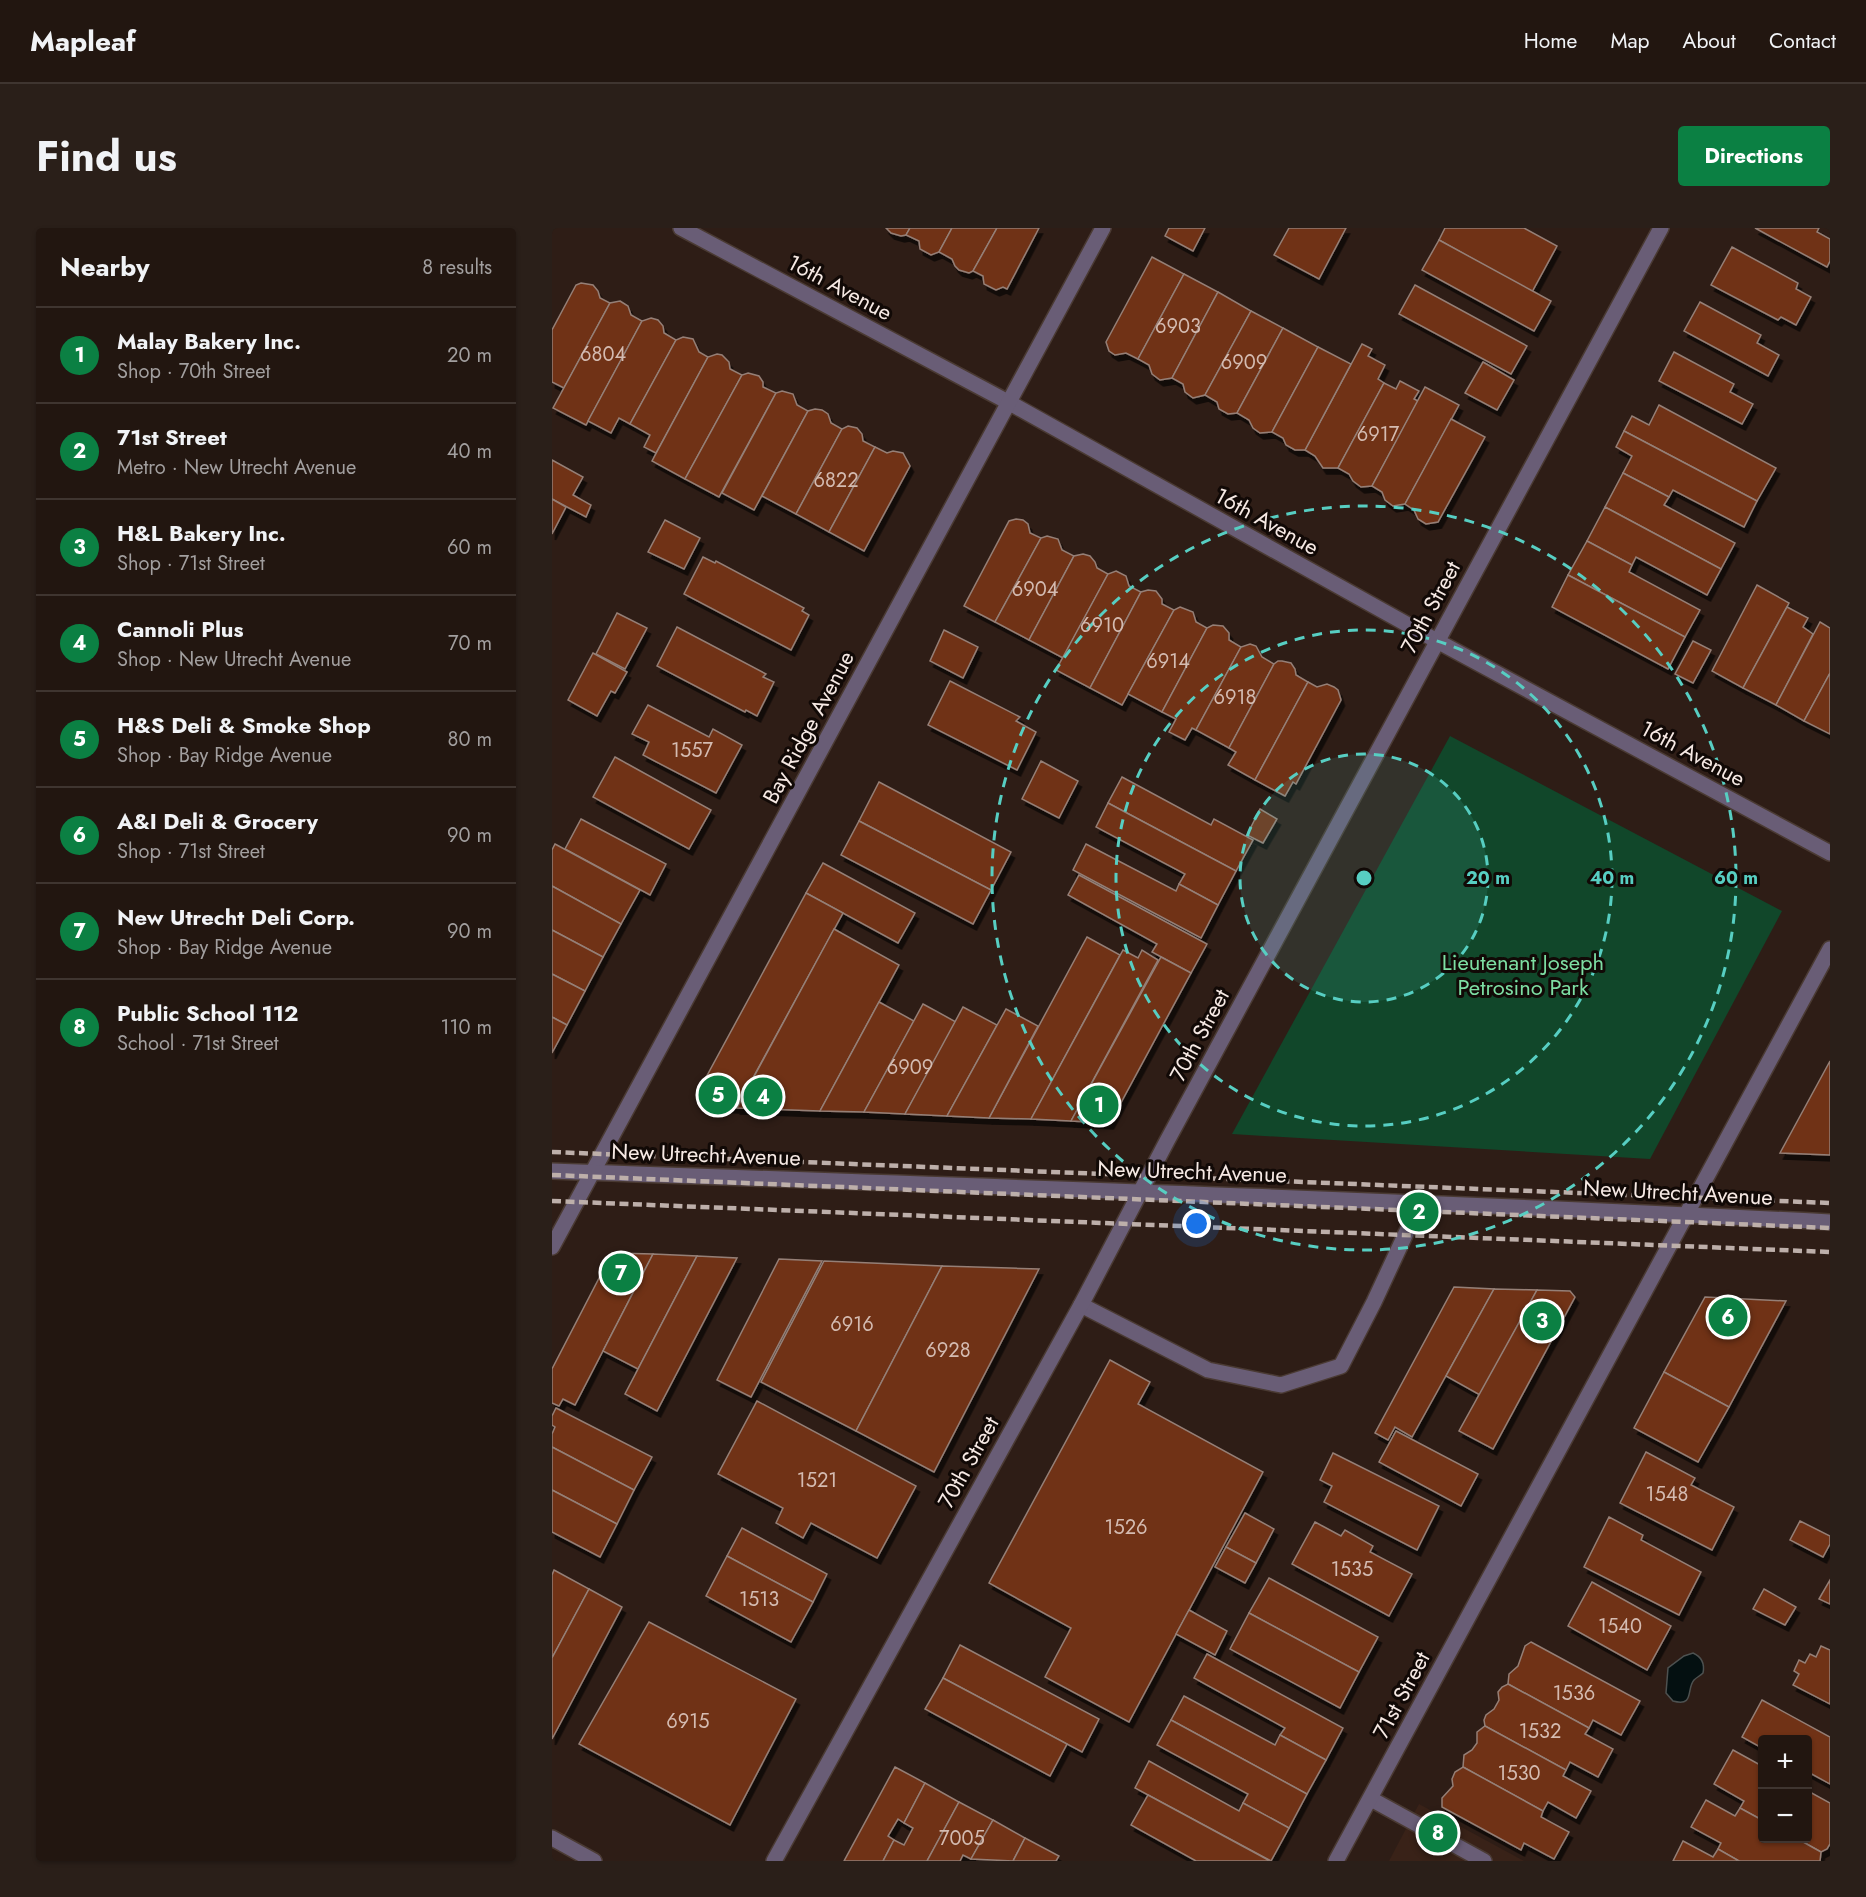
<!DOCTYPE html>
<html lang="en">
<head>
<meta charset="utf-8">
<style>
  :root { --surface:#221610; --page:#2a1f19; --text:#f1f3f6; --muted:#a29f9f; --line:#3f3530; --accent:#0b8043 }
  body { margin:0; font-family:Jost,sans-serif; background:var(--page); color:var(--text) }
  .controls { position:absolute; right:18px; bottom:18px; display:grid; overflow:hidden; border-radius:6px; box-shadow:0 2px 4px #0004 }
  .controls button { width:54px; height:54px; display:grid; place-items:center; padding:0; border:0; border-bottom:2px solid var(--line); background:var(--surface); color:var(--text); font:30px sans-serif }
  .you { position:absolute; left:645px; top:996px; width:21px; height:21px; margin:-15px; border:4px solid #fff; border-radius:50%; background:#1a73e8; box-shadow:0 0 0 9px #1a73e833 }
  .badge { display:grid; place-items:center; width:39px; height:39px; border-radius:50%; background:var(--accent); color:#fff; font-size:20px; font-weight:700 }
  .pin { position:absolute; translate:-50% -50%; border:3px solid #fff; box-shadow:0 2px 6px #0006 }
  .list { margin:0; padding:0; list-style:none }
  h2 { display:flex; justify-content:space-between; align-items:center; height:78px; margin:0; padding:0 24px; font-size:26px }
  h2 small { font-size:20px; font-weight:400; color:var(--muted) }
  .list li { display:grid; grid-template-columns:39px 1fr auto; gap:18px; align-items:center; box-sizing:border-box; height:96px; padding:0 24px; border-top:2px solid var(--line) }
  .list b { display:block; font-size:22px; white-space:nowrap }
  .list p { margin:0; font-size:20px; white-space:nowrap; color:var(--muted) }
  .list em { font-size:20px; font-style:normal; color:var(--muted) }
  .map { position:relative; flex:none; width:1278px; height:1633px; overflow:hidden; border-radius:6px }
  header { display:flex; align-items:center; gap:36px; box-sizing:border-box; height:84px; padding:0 30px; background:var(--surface); border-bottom:2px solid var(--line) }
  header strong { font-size:28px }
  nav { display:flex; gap:33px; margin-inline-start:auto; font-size:21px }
  .intro { display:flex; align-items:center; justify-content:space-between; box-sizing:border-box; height:144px; padding:0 36px }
  h1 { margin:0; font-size:42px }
  .button { padding:15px 27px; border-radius:6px; background:var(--accent); color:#fff; font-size:21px; font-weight:700 }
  main { display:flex; gap:36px; padding:0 36px }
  aside { flex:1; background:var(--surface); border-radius:6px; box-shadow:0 2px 4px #0004 }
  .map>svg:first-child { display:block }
  .built { fill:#392218 }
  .green { fill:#11472a }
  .water { fill:#041011; stroke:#4d5150; stroke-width:1.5 }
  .building { fill:#6f3217; stroke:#957f76; stroke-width:1.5; filter:url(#shadow) }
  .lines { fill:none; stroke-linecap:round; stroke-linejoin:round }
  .service-casing { stroke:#4a3a33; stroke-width:18 }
  .minor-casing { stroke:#4a3a33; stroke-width:18 }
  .tertiary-casing { stroke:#4a3a33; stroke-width:18 }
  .service { stroke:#695d76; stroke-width:15 }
  .minor { stroke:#695d76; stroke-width:15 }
  .tertiary { stroke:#695d76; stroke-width:15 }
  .rail { stroke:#bdafaa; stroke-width:4.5; stroke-dasharray:9 4.5; stroke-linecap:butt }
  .ring { fill:none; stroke:#57cec2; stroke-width:3; stroke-dasharray:10 8 }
  .labels { text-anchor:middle; stroke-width:6; stroke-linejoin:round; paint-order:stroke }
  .number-label { font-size:20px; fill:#d4bbb1 }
  .street-label { font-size:22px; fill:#f6e9e4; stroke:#110906 }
  .park-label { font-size:22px; fill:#7ddea3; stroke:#110906 }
  .centre { fill:#57cec2; stroke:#110906; stroke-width:3 }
  .ring-label { font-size:18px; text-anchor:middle; font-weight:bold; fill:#57cec2; stroke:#110906; stroke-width:6; stroke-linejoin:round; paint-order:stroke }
</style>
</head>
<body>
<header>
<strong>Mapleaf</strong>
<nav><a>Home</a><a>Map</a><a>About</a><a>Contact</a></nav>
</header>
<div class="intro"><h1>Find us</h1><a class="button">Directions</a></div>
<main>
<aside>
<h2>Nearby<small>8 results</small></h2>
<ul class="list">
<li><span class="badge">1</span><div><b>Malay Bakery Inc.</b><p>Shop · 70th Street</p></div><em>20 m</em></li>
<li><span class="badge">2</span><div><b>71st Street</b><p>Metro · New Utrecht Avenue</p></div><em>40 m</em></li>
<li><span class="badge">3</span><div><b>H&amp;L Bakery Inc.</b><p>Shop · 71st Street</p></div><em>60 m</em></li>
<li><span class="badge">4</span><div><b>Cannoli Plus</b><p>Shop · New Utrecht Avenue</p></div><em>70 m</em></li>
<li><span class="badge">5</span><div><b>H&amp;S Deli &amp; Smoke Shop</b><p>Shop · Bay Ridge Avenue</p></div><em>80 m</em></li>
<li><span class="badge">6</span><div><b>A&amp;I Deli &amp; Grocery</b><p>Shop · 71st Street</p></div><em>90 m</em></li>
<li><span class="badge">7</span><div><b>New Utrecht Deli Corp.</b><p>Shop · Bay Ridge Avenue</p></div><em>90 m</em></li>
<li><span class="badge">8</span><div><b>Public School 112</b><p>School · 71st Street</p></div><em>110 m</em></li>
</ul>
</aside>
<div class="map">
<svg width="1278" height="1633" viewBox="0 0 1278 1633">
  <defs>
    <filter id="shadow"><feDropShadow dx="3.5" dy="6" stdDeviation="0" flood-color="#0009"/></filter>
  </defs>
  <rect width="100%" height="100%" fill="#2e1d16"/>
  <polygon class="built" points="867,1576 972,1633 837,1633"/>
  <polygon class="green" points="898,508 1230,683 1098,931 680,906"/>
  <path class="water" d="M1141,1425C1150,1429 1153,1435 1151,1445C1148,1448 1145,1449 1142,1452C1134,1461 1143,1479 1121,1473L1114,1465L1116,1440L1132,1428Z"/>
  <g class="building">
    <polygon points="334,0 358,0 354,7 349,8 339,5"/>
    <polygon points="358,0 400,0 387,24 379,27 368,21 367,13 354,7"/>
    <polygon points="400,0 445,0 421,43 417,45 407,42 403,38 400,31 387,24"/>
    <polygon points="445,0 487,0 455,61 451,59 444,62 432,56 431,48 421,43"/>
    <polygon points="617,0 653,0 641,23 613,8"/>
    <polygon points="737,0 794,0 767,51 722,27"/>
    <polygon points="893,0 972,0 1005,18 980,64 887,12"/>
    <polygon points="1203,0 1267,0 1265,4 1278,11 1278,33 1275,39"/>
    <polygon points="887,12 999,73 982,103 870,42"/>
    <polygon points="1180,19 1246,55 1244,61 1259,69 1244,97 1229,89 1226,92 1159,57"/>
    <polygon points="600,29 632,46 586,131 574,125 563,127 557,123 554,114"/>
    <polygon points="632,46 666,64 620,150 608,152 600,146 597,137 586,131"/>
    <polygon points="29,55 41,57 46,63 48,70 58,75 12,160 0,154 0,102 24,57"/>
    <polygon points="863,57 975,118 959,146 847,86"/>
    <polygon points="666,64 699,83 653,167 641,170 633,164 631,156 620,150"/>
    <polygon points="68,73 76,78 79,87 90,93 34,197 1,180 58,75"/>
    <polygon points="1148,74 1209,107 1205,115 1227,127 1216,148 1132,103"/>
    <polygon points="699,83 731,100 685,185 676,186 667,181 665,174 653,167"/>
    <polygon points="99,90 106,92 111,98 112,105 124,112 78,196 67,190 59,205 36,193 90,93"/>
    <polygon points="731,100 766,119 720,204 708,205 701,200 697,192 685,185"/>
    <polygon points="131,109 141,111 147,124 156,129 104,225 92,219 98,207 78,196 124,112"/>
    <polygon points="810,116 820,121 816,128 833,137 826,151 832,155 786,240 771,240 763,228 753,222"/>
    <polygon points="766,119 799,136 753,222 743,222 734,217 731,210 720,204"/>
    <polygon points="1122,124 1182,156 1178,164 1201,176 1190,196 1107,153"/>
    <polygon points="165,126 170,127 177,134 178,141 190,147 133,251 100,233 156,129"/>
    <polygon points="931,134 962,152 945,182 913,165"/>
    <polygon points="196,145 207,148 211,154 211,159 224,165 167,269 133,251 190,147"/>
    <polygon points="848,153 867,163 862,171 866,173 820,258 809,259 801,253 797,246 786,240 832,155 844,161"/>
    <polygon points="873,159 907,177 853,276 841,278 833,272 830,264 820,258"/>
    <polygon points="230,163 241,166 245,177 256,183 202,282 170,265 224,165"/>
    <polygon points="1107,177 1224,240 1205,273 1072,203 1080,188 1097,197"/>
    <polygon points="263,181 270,182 276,186 279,195 290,201 244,286 210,268 256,183"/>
    <polygon points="899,191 933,209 886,294 874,296 866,291 862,282 853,276"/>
    <polygon points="296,198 305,200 310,206 311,213 323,219 277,304 244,286 290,201"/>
    <polygon points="1072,203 1205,273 1192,299 1121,262 1117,269 1071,245 1080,228 1064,219"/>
    <polygon points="323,219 335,225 341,223 351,225 358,238 312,323 277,304"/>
    <polygon points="0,232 31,249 21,267 39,277 34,289 0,271"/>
    <polygon points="1071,245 1117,269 1112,277 1183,315 1169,341 1053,279"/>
    <polygon points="0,271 14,279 0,306"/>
    <polygon points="1053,279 1169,341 1155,367 1084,329 1080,337 1035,313"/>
    <polygon points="464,291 471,292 476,296 478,305 489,310 443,394 412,378 457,293"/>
    <polygon points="113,292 148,310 132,341 96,324"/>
    <polygon points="495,308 506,311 510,322 522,328 477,412 443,394 489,310"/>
    <polygon points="1035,313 1080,337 1077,344 1148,382 1133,409 1016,347"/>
    <polygon points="531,326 538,328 543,334 545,340 556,346 511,430 477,412 522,328"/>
    <polygon points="151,329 163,335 164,333 252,380 250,383 257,387 239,422 132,366"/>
    <polygon points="564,343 574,348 577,358 589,364 538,460 504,442 556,346"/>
    <polygon points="1016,347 1133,409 1116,441 1000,379"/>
    <polygon points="1205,357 1237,375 1191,460 1160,443"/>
    <polygon points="596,362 604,363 610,371 610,376 622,382 570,477 538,460 589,364"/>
    <polygon points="628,379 641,384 644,394 655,400 610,484 576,466 622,382"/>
    <polygon points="1235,379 1256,390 1251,399 1261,406 1224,477 1191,460"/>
    <polygon points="65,385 95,400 73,441 44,426"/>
    <polygon points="1268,394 1278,400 1278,445 1252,493 1224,477"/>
    <polygon points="661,397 671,398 677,405 677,412 689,419 644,502 640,500 633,512 617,504 624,491 610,484 655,400"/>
    <polygon points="125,399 214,446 211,449 222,454 205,488 194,482 193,484 105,438"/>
    <polygon points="392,402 426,419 411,450 378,433"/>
    <polygon points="1141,413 1159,422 1141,455 1123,446"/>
    <polygon points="698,416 704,418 710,429 722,436 677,520 644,502 689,419"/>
    <polygon points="41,425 75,444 63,465 59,463 45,488 16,472"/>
    <polygon points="726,433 730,433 739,435 743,441 744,447 756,454 703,552 676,537 684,524 677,520 722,436"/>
    <polygon points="1278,445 1278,506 1252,493"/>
    <polygon points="398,453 468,489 464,493 484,504 465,542 376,497"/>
    <polygon points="756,454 765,459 775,456 782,459 786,462 789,472 744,556 741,554 733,568 703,552"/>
    <polygon points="96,477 157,509 161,501 190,517 164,565 91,527 97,514 80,506"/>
    <polygon points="63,529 159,582 137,621 41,569"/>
    <polygon points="489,533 526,553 507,590 470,571"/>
    <polygon points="570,549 659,597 662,591 701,612 684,643 556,575"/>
    <polygon points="327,554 459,624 439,662 307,593"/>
    <polygon points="556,575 684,643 666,677 627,656 633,646 544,599"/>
    <polygon points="708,581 725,591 711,615 695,607"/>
    <polygon points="29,591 114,636 98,667 13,621"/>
    <polygon points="307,593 439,662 421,696 289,627"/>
    <polygon points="3,616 88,662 69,696 0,658 0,622"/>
    <polygon points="534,616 624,663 627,656 666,677 649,710 521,642"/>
    <polygon points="271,635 363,685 346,715 254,665"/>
    <polygon points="527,647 655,716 639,745 600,724 605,716 516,667"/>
    <polygon points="0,658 69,696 51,729 0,702"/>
    <polygon points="254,665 291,685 185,879 151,878 145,866"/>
    <polygon points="282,701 347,737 268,883 185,880"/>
    <polygon points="0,702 51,729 33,763 0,746"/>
    <polygon points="535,709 568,727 479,891 437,890"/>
    <polygon points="571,722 586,730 590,722 606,732 519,893 479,891"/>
    <polygon points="609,729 639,745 558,895 519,893"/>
    <polygon points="0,746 33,763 15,797 0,789"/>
    <polygon points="327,774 362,793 312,884 268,883"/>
    <polygon points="371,776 404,794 353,886 312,884"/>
    <polygon points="411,779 445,797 395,888 353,886"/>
    <polygon points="454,781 486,798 437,890 395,888"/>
    <polygon points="0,789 15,797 0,825"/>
    <polygon points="1278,833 1278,927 1228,925"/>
    <polygon points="60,1025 101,1026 23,1177 11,1171 7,1178 0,1175 0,1141"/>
    <polygon points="101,1026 145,1028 86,1141 51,1123"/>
    <polygon points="145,1028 185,1030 105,1183 73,1166"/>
    <polygon points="227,1031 270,1033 199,1169 165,1152"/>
    <polygon points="272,1033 390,1038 304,1203 209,1154"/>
    <polygon points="390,1038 487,1041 382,1244 304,1203"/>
    <polygon points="902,1059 942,1061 860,1209 843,1199 836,1212 823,1205"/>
    <polygon points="942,1061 985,1062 928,1167 894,1148"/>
    <polygon points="985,1062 1018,1063 1023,1069 941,1221 907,1203"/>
    <polygon points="1153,1069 1234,1073 1177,1179 1112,1144"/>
    <polygon points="558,1132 598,1154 586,1176 711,1244 577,1494 493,1449 519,1400 437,1355"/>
    <polygon points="1112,1144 1177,1179 1146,1234 1082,1200"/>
    <polygon points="205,1173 364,1258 325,1330 259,1295 251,1310 224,1295 231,1280 166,1246"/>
    <polygon points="4,1180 100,1229 82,1262 0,1219 0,1206 3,1199 0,1197 0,1188"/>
    <polygon points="844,1203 926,1246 909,1278 827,1234"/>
    <polygon points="0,1219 82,1262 65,1296 0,1262"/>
    <polygon points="1094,1224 1143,1250 1139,1257 1182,1279 1160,1322 1068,1275"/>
    <polygon points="781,1225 887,1278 865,1322 772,1274 780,1258 768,1252"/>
    <polygon points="0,1262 65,1296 48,1329 0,1304"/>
    <polygon points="693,1285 722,1301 704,1335 674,1319"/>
    <polygon points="1057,1289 1091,1307 1089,1312 1149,1344 1127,1387 1032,1339"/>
    <polygon points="1248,1293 1278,1308 1278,1316 1271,1329 1238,1312"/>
    <polygon points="763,1294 789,1308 793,1302 821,1318 818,1324 860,1346 837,1388 740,1336"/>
    <polygon points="190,1300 275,1346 261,1374 175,1328"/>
    <polygon points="674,1319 704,1335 693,1355 663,1339"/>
    <polygon points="175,1328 261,1374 239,1414 154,1368"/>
    <polygon points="2,1342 37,1361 0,1430 0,1347"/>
    <polygon points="717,1350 826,1409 807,1444 697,1385"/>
    <polygon points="1278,1352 1278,1376 1267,1371"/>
    <polygon points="1040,1354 1119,1398 1095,1442 1016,1398"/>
    <polygon points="37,1361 70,1379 0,1511 0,1430"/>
    <polygon points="1212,1361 1244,1379 1233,1397 1201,1381"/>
    <polygon points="637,1382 675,1403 663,1427 624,1406"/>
    <polygon points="697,1385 807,1444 788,1480 678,1421"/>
    <polygon points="97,1394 244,1471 178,1597 27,1516"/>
    <polygon points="979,1414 1088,1473 1069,1507 1041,1492 1037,1500 956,1456 957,1446 966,1438 973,1418"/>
    <polygon points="408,1417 547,1491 530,1524 391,1450"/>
    <polygon points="1269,1418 1278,1422 1278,1476 1241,1457 1247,1446 1242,1443 1247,1432 1253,1435 1258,1426 1264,1429"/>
    <polygon points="655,1426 791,1500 774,1532 728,1507 733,1500 642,1450"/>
    <polygon points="391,1450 515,1516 498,1548 373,1481"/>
    <polygon points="956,1456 1037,1500 1033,1506 1061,1521 1046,1549 1018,1534 1014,1542 933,1498 932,1492 934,1487 942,1481 947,1472 946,1464 950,1459"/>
    <polygon points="632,1468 723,1517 728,1507 774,1532 755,1566 619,1492"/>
    <polygon points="1210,1472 1278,1509 1278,1556 1256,1544 1256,1512 1210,1512 1210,1520 1190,1509"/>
    <polygon points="619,1492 755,1566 737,1600 691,1575 696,1566 605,1517"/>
    <polygon points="933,1498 1014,1542 1011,1548 1039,1563 1024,1590 996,1574 991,1583 911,1539 912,1527 920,1522 925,1515 925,1504"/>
    <polygon points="1181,1522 1210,1538 1210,1592 1188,1580 1192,1573 1162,1556"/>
    <polygon points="597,1533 687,1583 691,1575 737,1600 719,1633 583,1560"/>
    <polygon points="343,1539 373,1555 352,1595 346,1591 336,1608 342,1612 331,1633 292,1633"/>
    <polygon points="911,1539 991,1583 989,1589 1017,1604 1002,1631 972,1615 969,1622 890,1579 890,1570 901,1558 900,1551 903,1544"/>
    <polygon points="373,1555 407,1574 375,1633 331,1633 342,1612 352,1617 361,1600 352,1595"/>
    <polygon points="1256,1563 1278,1575 1278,1616 1275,1621 1269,1624 1244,1610 1256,1610"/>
    <polygon points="596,1567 718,1633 644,1633 579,1597"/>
    <polygon points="1154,1572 1183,1588 1188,1580 1210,1592 1210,1610 1244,1610 1269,1624 1268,1633 1187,1633 1166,1621 1169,1615 1139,1599"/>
    <polygon points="407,1574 441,1592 419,1631 411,1627 408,1633 375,1633"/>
    <polygon points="441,1592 473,1610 461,1633 419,1631"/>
    <polygon points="473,1610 507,1628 504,1633 461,1633"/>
    <polygon points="1131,1613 1161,1629 1166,1621 1187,1633 1121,1633"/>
  </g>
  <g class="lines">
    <g class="service-casing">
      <g id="service">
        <polyline points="529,1077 656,1142 729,1157 789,1138 822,1074 868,975"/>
        <polyline points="819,1571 932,1633"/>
      </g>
    </g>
    <g class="minor-casing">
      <g id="minor">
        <polyline points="129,0 456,174 885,413 1278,625"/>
        <polyline points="0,1019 551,0"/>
        <polyline points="0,1610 42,1633"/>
        <polyline points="222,1633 529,1077 615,913 1109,0"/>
        <polyline points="784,1633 1278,721"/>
      </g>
    </g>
    <g class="tertiary-casing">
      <path id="tertiary" d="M0,943C426,958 852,972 1278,994"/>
    </g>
    <use href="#service" class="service"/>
    <use href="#minor" class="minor"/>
    <use href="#tertiary" class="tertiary"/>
    <g class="rail">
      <polyline points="0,924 1278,975"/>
      <polyline points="0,947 1278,1000"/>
      <polyline points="0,973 1278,1024"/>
    </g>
  </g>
  <circle cx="812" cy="650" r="124" fill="#57cec2" fill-opacity=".12"/>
  <g class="ring">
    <circle cx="812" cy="650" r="124"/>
    <circle cx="812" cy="650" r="248"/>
    <circle cx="812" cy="650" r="372"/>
  </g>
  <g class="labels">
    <g class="number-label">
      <text x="626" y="105">6903</text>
      <text x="51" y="133">6804</text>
      <text x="692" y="141">6909</text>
      <text x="826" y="213">6917</text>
      <text x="284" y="259">6822</text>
      <text x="483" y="368">6904</text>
      <text x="550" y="404">6910</text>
      <text x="616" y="440">6914</text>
      <text x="683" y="476">6918</text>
      <text x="140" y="529">1557</text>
      <text x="358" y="846">6909</text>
      <text x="300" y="1103">6916</text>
      <text x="396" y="1129">6928</text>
      <text x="265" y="1259">1521</text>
      <text x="1115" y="1273">1548</text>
      <text x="574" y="1306">1526</text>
      <text x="800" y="1348">1535</text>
      <text x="207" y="1378">1513</text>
      <text x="1068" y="1405">1540</text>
      <text x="1022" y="1472">1536</text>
      <text x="136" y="1500">6915</text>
      <text x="988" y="1510">1532</text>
      <text x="967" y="1552">1530</text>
      <text x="410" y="1617">7005</text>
    </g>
    <g class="street-label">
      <text transform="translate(288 59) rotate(28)" y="8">16th Avenue</text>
      <text transform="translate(715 293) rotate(29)" y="8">16th Avenue</text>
      <text transform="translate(878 379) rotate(-62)" y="8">70th Street</text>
      <text transform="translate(256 499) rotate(-62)" y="8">Bay Ridge Avenue</text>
      <text transform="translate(1141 525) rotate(28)" y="8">16th Avenue</text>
      <text transform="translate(647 807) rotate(-62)" y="8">70th Street</text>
      <text transform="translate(154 926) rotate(2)" y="8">New Utrecht Avenue</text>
      <text transform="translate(640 943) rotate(2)" y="8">New Utrecht Avenue</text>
      <text transform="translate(1126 964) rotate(3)" y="8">New Utrecht Avenue</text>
      <text transform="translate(416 1234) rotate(-61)" y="8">70th Street</text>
      <text transform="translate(849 1467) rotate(-62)" y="8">71st Street</text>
    </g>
    <g class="park-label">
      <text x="971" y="742">Lieutenant Joseph<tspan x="971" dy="25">Petrosino Park</tspan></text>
    </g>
  </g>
  <circle cx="812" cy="650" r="9" class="centre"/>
  <g class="ring-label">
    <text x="936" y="656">20 m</text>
    <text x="1060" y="656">40 m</text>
    <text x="1184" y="656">60 m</text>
  </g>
</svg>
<div class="controls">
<button>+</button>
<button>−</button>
</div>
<div class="you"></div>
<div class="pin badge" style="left:547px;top:877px">1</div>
<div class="pin badge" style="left:867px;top:984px">2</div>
<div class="pin badge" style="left:990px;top:1093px">3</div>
<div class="pin badge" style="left:211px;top:869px">4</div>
<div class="pin badge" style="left:166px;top:867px">5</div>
<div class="pin badge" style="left:1176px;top:1089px">6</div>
<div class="pin badge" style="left:69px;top:1045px">7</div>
<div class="pin badge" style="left:886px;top:1605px">8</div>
</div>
</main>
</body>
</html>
